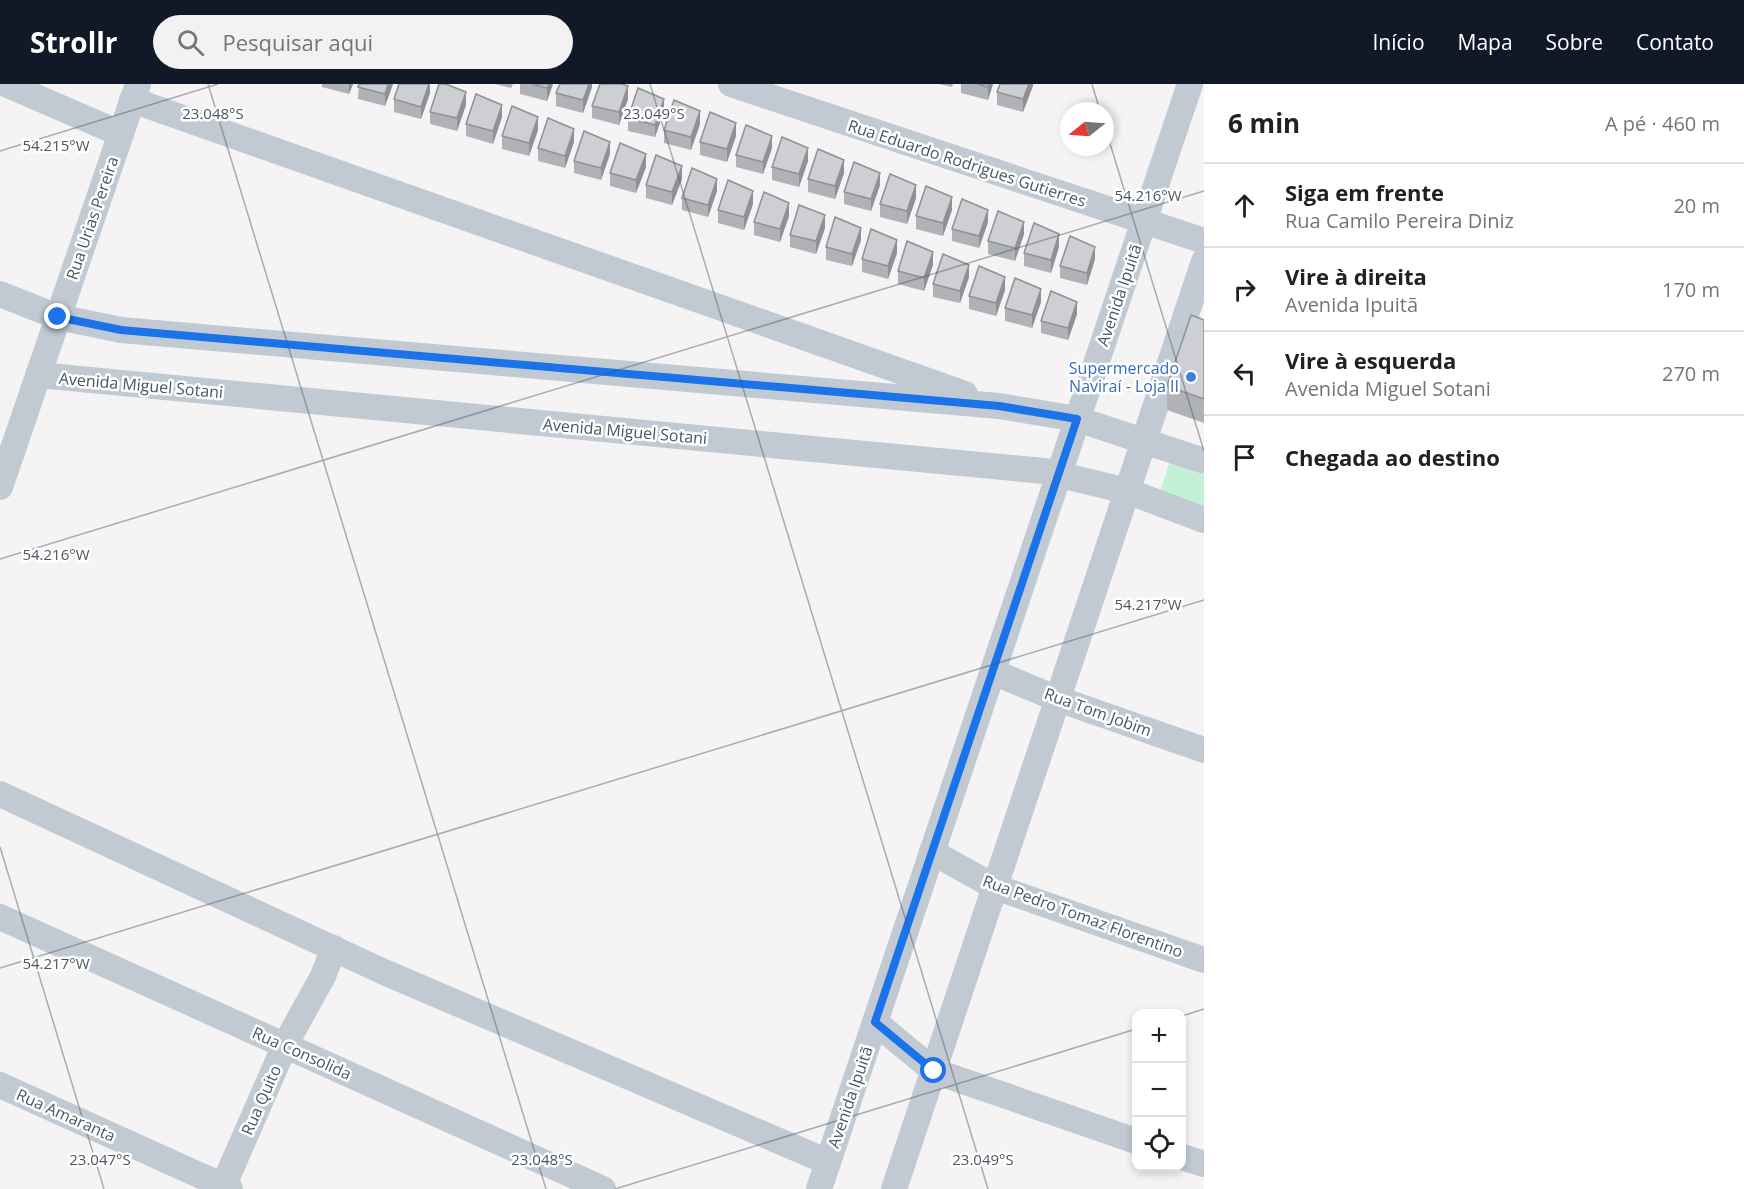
<!DOCTYPE html>
<html lang="pt">
<head>
<meta charset="utf-8">
<style>
  :root { --surface:#fff; --page:#f2f2f2; --text:#202124; --muted:#757577; --line:#e0e0e0; --accent:#111827 }
  body { margin:0; font-family:"Open Sans",sans-serif; background:var(--page); color:var(--text) }
  .controls { position:absolute; right:18px; bottom:18px; display:grid; overflow:hidden; border-radius:12px; box-shadow:0 3px 9px #0003 }
  .controls button { width:54px; height:54px; display:grid; place-items:center; padding:0; border:0; border-bottom:2px solid var(--line); background:var(--surface); color:var(--text); font:30px sans-serif }
  .compass { position:absolute; left:1060px; top:18px; width:54px; height:54px; border-radius:50%; background:var(--surface); box-shadow:0 3px 9px #0003; rotate:253deg }
  .stop { position:absolute; width:18px; height:18px; margin:-14px; border:4px solid #1a73e8; border-radius:50%; background:#fff }
  .stop.end { background:#1a73e8; border-color:#fff; box-shadow:0 2px 6px #0008 }
  .list { margin:0; padding:0; list-style:none }
  h2 { display:flex; justify-content:space-between; align-items:center; height:78px; margin:0; padding:0 24px; font-size:26px }
  h2 small { font-size:20px; font-weight:400; color:var(--muted) }
  .list li { display:grid; grid-template-columns:39px 1fr auto; gap:18px; align-items:center; box-sizing:border-box; height:84px; padding:0 24px; border-top:2px solid var(--line) }
  .list b { display:block; font-size:22px; white-space:nowrap }
  .list p { margin:0; font-size:20px; white-space:nowrap; color:var(--muted) }
  .list em { font-size:20px; font-style:normal; color:var(--muted) }
  .icon { flex:none; width:33px; height:33px; fill:none; stroke:currentColor; stroke-width:2; stroke-linecap:round; stroke-linejoin:round }
  .map { position:relative; flex:none; width:1204px; height:1105px; overflow:hidden }
  header { display:flex; align-items:center; gap:36px; box-sizing:border-box; height:84px; padding:0 30px; background:var(--accent); color:#fff }
  header strong { font-size:28px }
  nav { display:flex; gap:33px; margin-inline-start:auto; font-size:21px }
  .search { width:420px; height:54px; background:var(--page); display:flex; align-items:center; gap:15px; box-sizing:border-box; padding:0 21px; border-radius:33px; color:var(--muted); font-size:22px }
  main { display:flex }
  aside { flex:1; background:var(--surface) }
  .map>svg:first-child { display:block }
  .green { fill:#c3f1d5 }
  .lines { fill:none; stroke-linecap:round; stroke-linejoin:round }
  .minor { stroke:#c1cad2; stroke-width:26 }
  .wall { fill:#b0b2b7 }
  .shaded-wall { fill:#909195 }
  .building { fill:#cdcfd5; stroke:#909195; stroke-width:1.5 }
  .route { stroke:#1a73e8; stroke-width:8 }
  .ticks { fill:none; stroke:#4a5661; stroke-width:1.5; stroke-opacity:0.45 }
  .shop-dot { fill:#3f7fe0; stroke:#fff; stroke-width:2 }
  .labels { text-anchor:middle; stroke-width:5; stroke-linejoin:round; paint-order:stroke }
  .street-label { font-size:16px; fill:#4a5661; stroke:#fff }
  .shop-label { font-size:16px; fill:#366cbe; stroke:#fff; text-anchor:end }
  .ticks-label { font-size:15px; text-anchor:middle; fill:#4a5661; stroke:#fff; stroke-width:5; stroke-linejoin:round; paint-order:stroke }
</style>
</head>
<body>
<header>
<strong>Strollr</strong>
<div class="search"><svg class="icon" aria-label="search" viewBox="0 0 24 24"><circle cx="10" cy="10" r="6"/><path d="M15 15l6 6"/></svg>Pesquisar aqui</div>
<nav><a>Início</a><a>Mapa</a><a>Sobre</a><a>Contato</a></nav>
</header>
<main>
<div class="map">
<svg width="1204" height="1105" viewBox="0 0 1204 1105">
  <rect width="100%" height="100%" fill="#f5f3f3"/>
  <polygon class="green" points="1169,379 1204,391 1204,424 1160,409"/>
  <g class="lines">
    <g class="minor">
      <polyline points="6,0 121,50"/>
      <polyline points="731,0 1204,157"/>
      <polyline points="132,16 965,310"/>
      <polyline points="0,210 58,233 121,246 999,322 1077,335 1204,377"/>
      <polyline points="38,291 1044,387 1127,407 1204,436"/>
      <polyline points="0,403 138,0"/>
      <polyline points="993,588 1058,615 1204,666"/>
      <polyline points="0,710 384,888 828,1078"/>
      <polyline points="932,768 995,803 1204,876"/>
      <polyline points="0,833 603,1105"/>
      <polyline points="875,938 934,987 1136,1057"/>
      <polyline points="0,1001 230,1105"/>
      <polyline points="1182,1073 1204,1080"/>
      <polyline points="222,1105 285,961 323,892 334,864"/>
      <polyline points="819,1105 1190,0"/>
      <polyline points="894,1105 1204,177"/>
    </g>
  </g>
  <g class="wall">
    <polygon points="322,0 353,0 349,10 322,3"/>
    <polygon points="359,0 393,0 385,22 358,15"/>
    <polygon points="430,0 430,9 421,35 394,28 394,15"/>
    <polygon points="495,0 513,0 511,4"/>
    <polygon points="520,0 553,0 547,17 520,10"/>
    <polygon points="592,0 592,3 583,29 556,22 556,9"/>
    <polygon points="939,0 953,0 952,3"/>
    <polygon points="961,0 993,0 988,16 961,9"/>
    <polygon points="1033,0 1023,28 997,21 997,8"/>
    <polygon points="628,15 619,41 592,34 592,22"/>
    <polygon points="466,21 457,47 430,40 430,28"/>
    <polygon points="664,27 655,53 628,47 628,34"/>
    <polygon points="502,33 493,60 466,52 466,40"/>
    <polygon points="700,40 691,66 664,59 664,46"/>
    <polygon points="538,46 529,72 502,65 502,52"/>
    <polygon points="736,52 727,78 700,71 700,58"/>
    <polygon points="574,58 565,84 538,77 538,64"/>
    <polygon points="772,64 763,90 736,83 736,71"/>
    <polygon points="610,70 601,96 574,89 574,77"/>
    <polygon points="808,77 799,103 772,96 772,83"/>
    <polygon points="646,83 636,109 610,102 610,89"/>
    <polygon points="844,89 835,115 808,108 808,95"/>
    <polygon points="682,95 672,121 646,114 646,101"/>
    <polygon points="880,101 871,127 844,120 844,108"/>
    <polygon points="717,107 708,133 682,126 682,114"/>
    <polygon points="916,114 907,140 880,133 880,120"/>
    <polygon points="753,120 744,146 718,139 718,126"/>
    <polygon points="952,126 943,152 916,145 916,132"/>
    <polygon points="789,132 780,158 754,151 754,138"/>
    <polygon points="988,138 979,164 952,157 952,145"/>
    <polygon points="825,144 816,170 790,163 790,151"/>
    <polygon points="1024,150 1015,177 988,170 988,157"/>
    <polygon points="861,156 852,182 826,176 826,163"/>
    <polygon points="1059,163 1051,189 1024,182 1024,169"/>
    <polygon points="897,169 888,195 862,188 862,175"/>
    <polygon points="1095,175 1087,201 1060,194 1060,182"/>
    <polygon points="933,181 924,207 898,200 898,187"/>
    <polygon points="969,193 960,219 933,213 933,200"/>
    <polygon points="1005,206 996,232 969,225 969,212"/>
    <polygon points="1041,218 1032,244 1005,237 1005,224"/>
    <polygon points="1077,230 1068,256 1041,249 1041,237"/>
    <polygon points="1204,236 1204,339 1167,326 1167,302"/>
  </g>
  <g class="shaded-wall">
    <polygon points="349,0 353,0 349,10"/>
    <polygon points="388,0 393,0 385,22 385,10"/>
    <polygon points="429,0 430,0 430,9 421,35 421,23"/>
    <polygon points="549,0 553,0 547,17 547,4"/>
    <polygon points="589,0 592,0 592,3 583,29 583,16"/>
    <polygon points="989,0 993,0 988,16 988,3"/>
    <polygon points="1029,0 1033,0 1033,2 1023,28 1023,15"/>
    <polygon points="628,2 628,15 619,41 619,28"/>
    <polygon points="466,8 466,21 457,47 457,34"/>
    <polygon points="664,15 664,27 655,53 655,41"/>
    <polygon points="502,21 502,33 493,60 493,47"/>
    <polygon points="700,27 700,40 691,66 691,53"/>
    <polygon points="538,33 538,46 529,72 529,59"/>
    <polygon points="736,39 736,52 727,78 727,65"/>
    <polygon points="574,45 574,58 565,84 565,72"/>
    <polygon points="772,52 772,64 763,90 763,78"/>
    <polygon points="610,58 610,70 601,96 601,84"/>
    <polygon points="808,64 808,77 799,103 799,90"/>
    <polygon points="646,70 646,83 636,109 636,96"/>
    <polygon points="844,76 844,89 835,115 835,102"/>
    <polygon points="682,82 682,95 672,121 672,108"/>
    <polygon points="880,89 880,101 871,127 871,115"/>
    <polygon points="717,95 717,107 708,133 708,121"/>
    <polygon points="916,101 916,114 907,140 907,127"/>
    <polygon points="753,107 753,120 744,146 744,133"/>
    <polygon points="952,113 952,126 943,152 943,139"/>
    <polygon points="789,119 789,132 780,158 780,145"/>
    <polygon points="988,126 988,138 979,164 979,152"/>
    <polygon points="825,131 825,144 816,170 816,157"/>
    <polygon points="1024,138 1024,150 1015,177 1015,164"/>
    <polygon points="861,144 861,156 852,182 852,170"/>
    <polygon points="1059,150 1059,163 1051,189 1051,176"/>
    <polygon points="897,156 897,169 888,195 888,182"/>
    <polygon points="1095,163 1095,175 1087,201 1087,189"/>
    <polygon points="933,168 933,181 924,207 924,194"/>
    <polygon points="969,181 969,193 960,219 960,207"/>
    <polygon points="1005,193 1005,206 996,232 996,219"/>
    <polygon points="1041,205 1041,218 1032,244 1032,231"/>
    <polygon points="1077,218 1077,230 1068,256 1068,244"/>
  </g>
  <g class="building">
    <polygon points="359,0 388,0 385,10 358,3"/>
    <polygon points="399,0 429,0 421,23 394,15"/>
    <polygon points="439,0 446,0 466,8 457,34 430,28"/>
    <polygon points="532,0 549,0 547,4"/>
    <polygon points="560,0 589,0 583,16 556,9"/>
    <polygon points="600,0 622,0 628,2 619,28 592,22"/>
    <polygon points="977,0 989,0 988,3"/>
    <polygon points="1000,0 1029,0 1023,15 997,8"/>
    <polygon points="638,4 664,15 655,41 628,34"/>
    <polygon points="476,10 502,21 493,47 466,40"/>
    <polygon points="674,16 700,27 691,53 664,46"/>
    <polygon points="512,22 538,33 529,59 502,52"/>
    <polygon points="710,28 736,39 727,65 700,58"/>
    <polygon points="548,34 574,45 565,72 538,64"/>
    <polygon points="746,41 772,52 763,78 736,71"/>
    <polygon points="584,47 610,58 601,84 574,77"/>
    <polygon points="782,53 808,64 799,90 772,83"/>
    <polygon points="620,59 646,70 636,96 610,89"/>
    <polygon points="818,65 844,76 835,102 808,95"/>
    <polygon points="656,71 682,82 672,108 646,101"/>
    <polygon points="854,78 880,89 871,115 844,108"/>
    <polygon points="692,84 717,95 708,121 682,114"/>
    <polygon points="890,90 916,101 907,127 880,120"/>
    <polygon points="728,96 753,107 744,133 718,126"/>
    <polygon points="926,102 952,113 943,139 916,132"/>
    <polygon points="764,108 789,119 780,145 754,138"/>
    <polygon points="962,115 988,126 979,152 952,145"/>
    <polygon points="799,121 825,131 816,157 790,151"/>
    <polygon points="998,127 1024,138 1015,164 988,157"/>
    <polygon points="835,133 861,144 852,170 826,163"/>
    <polygon points="1034,139 1059,150 1051,176 1024,169"/>
    <polygon points="871,145 897,156 888,182 862,175"/>
    <polygon points="1070,152 1095,163 1087,189 1060,182"/>
    <polygon points="907,157 933,168 924,194 898,187"/>
    <polygon points="943,170 969,181 960,207 933,200"/>
    <polygon points="979,182 1005,193 996,219 969,212"/>
    <polygon points="1015,194 1041,205 1032,231 1005,224"/>
    <polygon points="1051,207 1077,218 1068,244 1041,237"/>
    <polygon points="1191,231 1204,236 1204,315 1167,302"/>
  </g>
  <g class="lines">
    <polyline class="route" points="58,233 121,246 999,322 1077,335 875,938 934,987"/>
  </g>
  <path class="ticks" d="M208,0L546,1105M650,0L988,1105M1092,0L1100,27M1105,43L1204,367M0,67L218,0M0,475L1204,107M0,763L104,1105M0,884L1204,516M1182,932L1204,925M615,1105L1136,945"/>
  <circle class="shop-dot" cx="1191" cy="293" r="6"/>
  <g class="labels">
    <g class="street-label">
      <text transform="translate(967 79) rotate(18)" y="6">Rua Eduardo Rodrigues Gutierres</text>
      <text transform="translate(92 134) rotate(-71)" y="6">Rua Urias Pereira</text>
      <text transform="translate(1119 211) rotate(-71)" y="6">Avenida Ipuitã</text>
      <text transform="translate(141 301) rotate(5)" y="6">Avenida Miguel Sotani</text>
      <text transform="translate(625 347) rotate(5)" y="6">Avenida Miguel Sotani</text>
      <text transform="translate(1098 628) rotate(20)" y="6">Rua Tom Jobim</text>
      <text transform="translate(1083 832) rotate(20)" y="6">Rua Pedro Tomaz Florentino</text>
      <text transform="translate(302 969) rotate(24)" y="6">Rua Consolida</text>
      <text transform="translate(850 1013) rotate(-71)" y="6">Avenida Ipuitã</text>
      <text transform="translate(261 1016) rotate(-66)" y="6">Rua Quito</text>
      <text transform="translate(66 1031) rotate(24)" y="6">Rua Amaranta</text>
    </g>
    <g class="shop-label">
      <text x="1179" y="290">Supermercado<tspan x="1179" dy="18">Naviraí - Loja II</tspan></text>
    </g>
  </g>
  <g class="ticks-label">
    <text x="213" y="35">23.048°S</text>
    <text x="654" y="35">23.049°S</text>
    <text x="56" y="67">54.215°W</text>
    <text x="1148" y="117">54.216°W</text>
    <text x="56" y="476">54.216°W</text>
    <text x="1148" y="526">54.217°W</text>
    <text x="56" y="885">54.217°W</text>
    <text x="100" y="1081">23.047°S</text>
    <text x="542" y="1081">23.048°S</text>
    <text x="983" y="1081">23.049°S</text>
  </g>
</svg>
<div class="controls">
<button>+</button>
<button>−</button>
<button><svg class="icon" aria-label="locate" viewBox="0 0 24 24"><circle cx="12" cy="12" r="6"/><path d="M12 2v4M12 18v4M2 12h4M18 12h4"/></svg></button>
</div>
<svg class="compass" viewBox="-18 -18 36 36"><path d="M0-13l5 13h-10z" fill="#e53935"/><path d="M0 13l5-13h-10z" fill="#757577"/></svg>
<div class="stop" style="left:934px;top:987px"></div>
<div class="stop end" style="left:58px;top:233px"></div>
</div>
<aside>
<h2>6 min<small>A pé · 460 m</small></h2>
<ul class="list">
<li><svg class="icon" aria-label="ahead" viewBox="0 0 24 24"><path d="M12 20V5M6 11l6-6 6 6"/></svg><div><b>Siga em frente</b><p>Rua Camilo Pereira Diniz</p></div><em>20 m</em></li>
<li><svg class="icon" aria-label="right" viewBox="0 0 24 24"><path d="M7 20v-9h11M14 6l5 5-5 5"/></svg><div><b>Vire à direita</b><p>Avenida Ipuitã</p></div><em>170 m</em></li>
<li><svg class="icon" aria-label="left" viewBox="0 0 24 24"><path d="M17 20v-9H6M10 6l-5 5 5 5"/></svg><div><b>Vire à esquerda</b><p>Avenida Miguel Sotani</p></div><em>270 m</em></li>
<li><svg class="icon" aria-label="arrive" viewBox="0 0 24 24"><path d="M6 21V4h12l-3 4 3 4H6"/></svg><div><b>Chegada ao destino</b></div></li>
</ul>
</aside>
</main>
</body>
</html>
